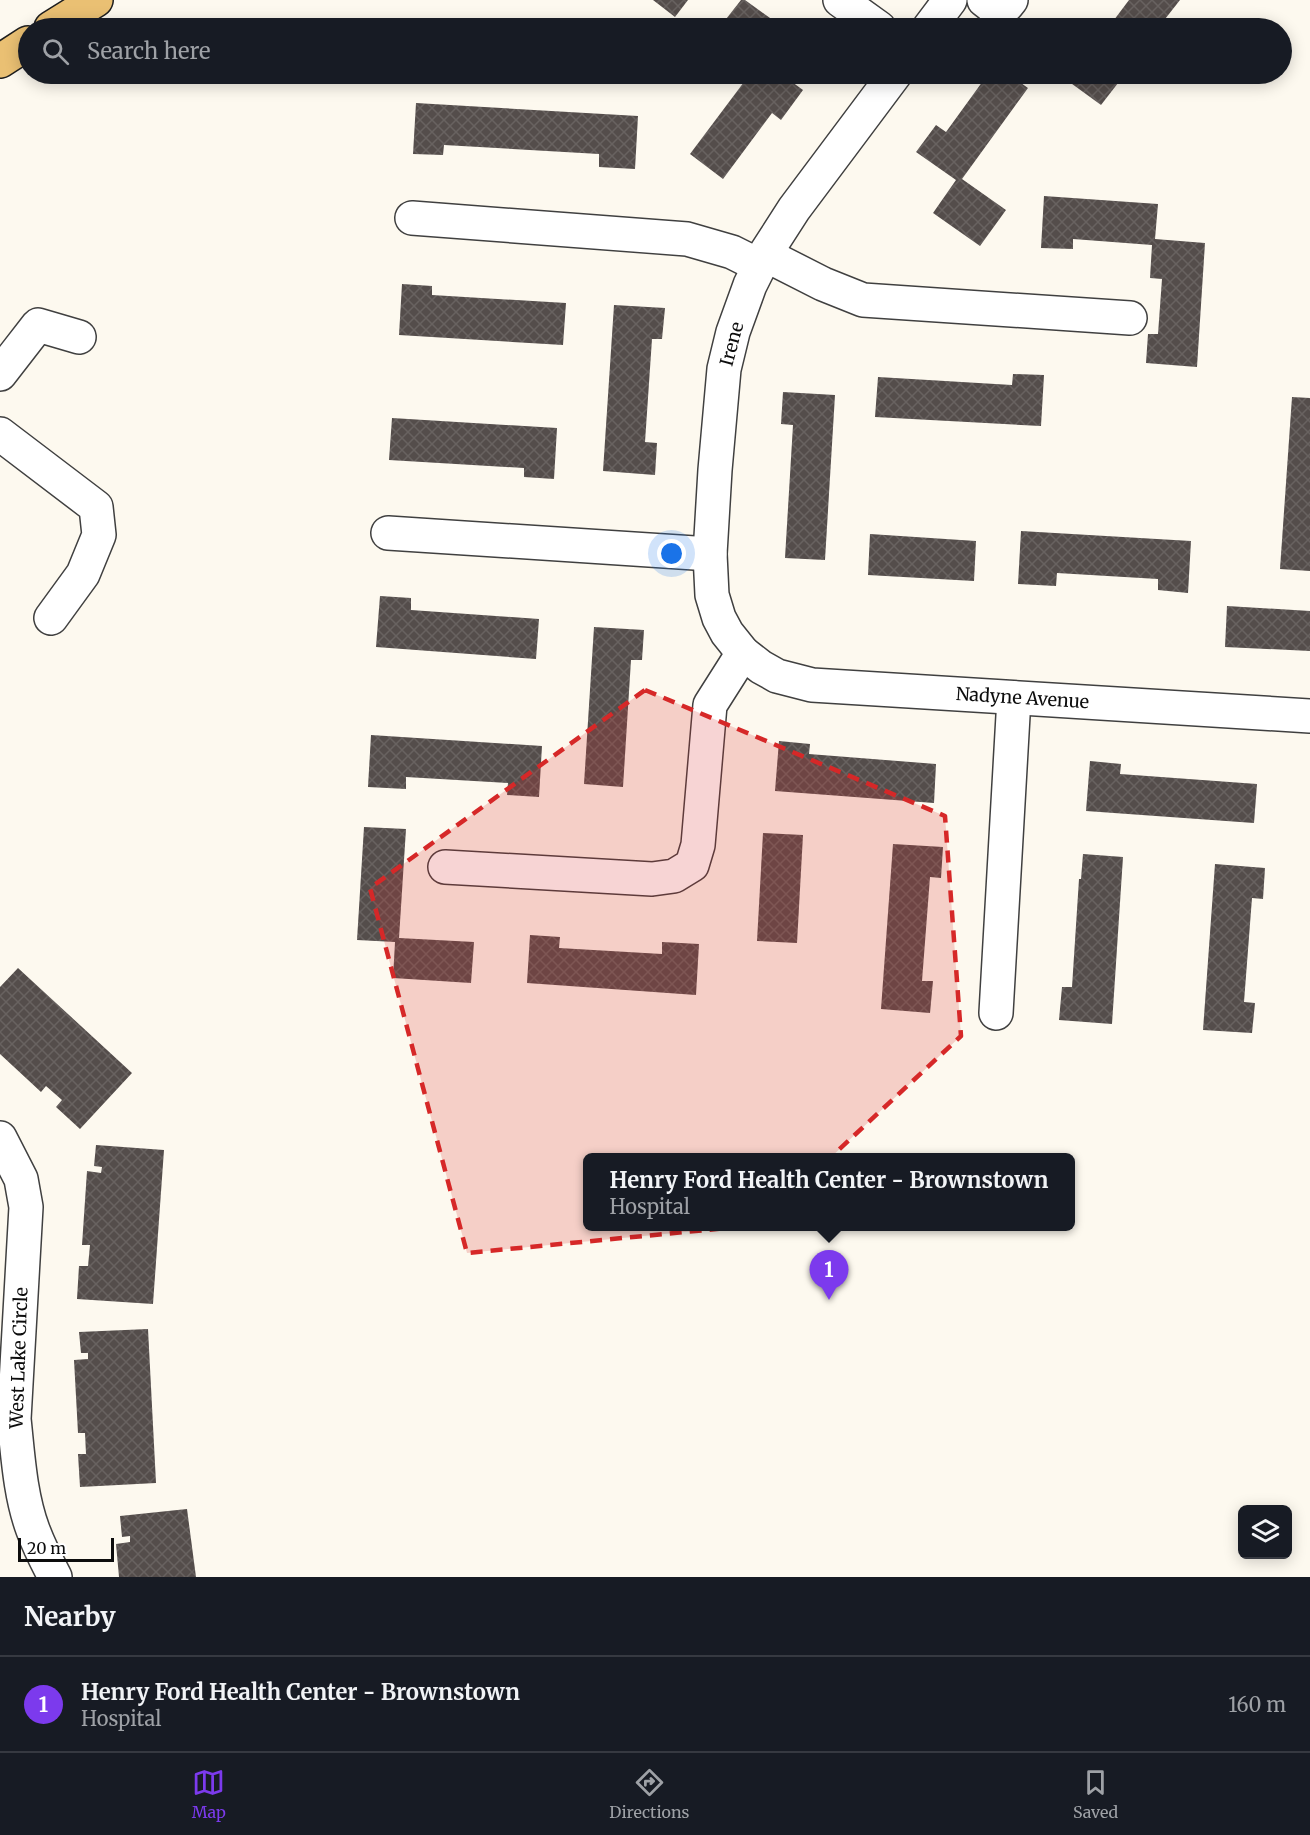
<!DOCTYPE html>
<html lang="en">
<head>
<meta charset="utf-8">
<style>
  :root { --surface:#171b24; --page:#20242c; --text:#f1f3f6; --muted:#9ea1a6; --line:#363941; --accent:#7c3aed }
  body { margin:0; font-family:Merriweather,serif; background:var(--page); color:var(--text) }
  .controls { position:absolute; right:18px; bottom:18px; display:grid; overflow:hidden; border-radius:9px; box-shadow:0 3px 15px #0003 }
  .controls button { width:54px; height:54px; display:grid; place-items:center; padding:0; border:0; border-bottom:2px solid var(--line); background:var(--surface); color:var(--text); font:30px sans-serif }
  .scale { position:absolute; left:18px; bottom:15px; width:96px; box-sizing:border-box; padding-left:6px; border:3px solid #0d0d0d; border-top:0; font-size:16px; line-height:21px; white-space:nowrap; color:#0d0d0d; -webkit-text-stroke:4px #fff; paint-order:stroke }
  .you { position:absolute; left:672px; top:554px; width:21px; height:21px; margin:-15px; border:4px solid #fff; border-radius:50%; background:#1a73e8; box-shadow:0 0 0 9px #1a73e833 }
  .badge { display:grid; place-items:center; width:39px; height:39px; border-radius:50%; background:var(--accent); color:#fff; font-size:20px; font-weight:700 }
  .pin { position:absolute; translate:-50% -50px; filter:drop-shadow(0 2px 3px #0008) }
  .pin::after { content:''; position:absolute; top:32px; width:21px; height:18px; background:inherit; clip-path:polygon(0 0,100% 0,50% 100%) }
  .popup { position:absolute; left:583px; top:1153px; width:492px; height:78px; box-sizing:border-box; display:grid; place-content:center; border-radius:9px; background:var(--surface); filter:drop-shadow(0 2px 4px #0005); font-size:20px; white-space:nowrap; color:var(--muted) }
  .popup b { font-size:22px; color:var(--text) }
  .popup::after { content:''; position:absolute; left:50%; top:100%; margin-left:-12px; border:12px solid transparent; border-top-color:var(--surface) }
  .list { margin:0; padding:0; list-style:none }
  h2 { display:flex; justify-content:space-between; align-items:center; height:78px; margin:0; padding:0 24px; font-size:26px }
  h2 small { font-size:20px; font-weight:400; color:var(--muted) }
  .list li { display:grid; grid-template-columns:39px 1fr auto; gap:18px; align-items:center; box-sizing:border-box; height:96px; padding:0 24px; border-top:2px solid var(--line) }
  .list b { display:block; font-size:22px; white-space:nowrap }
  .list p { margin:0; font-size:20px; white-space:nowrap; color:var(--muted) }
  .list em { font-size:20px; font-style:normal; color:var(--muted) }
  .icon { flex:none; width:33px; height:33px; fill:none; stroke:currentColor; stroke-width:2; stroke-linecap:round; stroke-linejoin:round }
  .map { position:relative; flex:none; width:1310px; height:1577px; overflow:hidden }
  .search { position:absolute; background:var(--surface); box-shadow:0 3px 15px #0003; left:18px; right:18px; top:18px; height:66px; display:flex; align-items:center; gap:15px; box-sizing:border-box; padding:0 21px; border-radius:33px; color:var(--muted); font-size:22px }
  .sheet { height:174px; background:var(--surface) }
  nav { display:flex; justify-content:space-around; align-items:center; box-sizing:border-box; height:84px; border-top:2px solid var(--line); background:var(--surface); font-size:16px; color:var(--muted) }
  nav a { display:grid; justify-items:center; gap:3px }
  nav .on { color:var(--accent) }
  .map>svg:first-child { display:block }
  .building { fill:url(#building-cross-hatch) }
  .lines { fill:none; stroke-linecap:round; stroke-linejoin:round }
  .minor-casing { stroke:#404040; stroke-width:36 }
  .major-casing { stroke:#1e1e1e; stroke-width:36 }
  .minor { stroke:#fff; stroke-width:33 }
  .major { stroke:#eac073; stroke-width:33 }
  .marked { fill:#d62828; fill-opacity:0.2; stroke:#d62828; stroke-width:4.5; stroke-dasharray:12 8; stroke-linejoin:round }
  .labels { text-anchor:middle; stroke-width:6; stroke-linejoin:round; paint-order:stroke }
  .street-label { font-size:18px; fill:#0d0d0d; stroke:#fff }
</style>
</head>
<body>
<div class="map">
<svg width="1310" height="1577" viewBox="0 0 1310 1577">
  <defs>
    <pattern id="building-cross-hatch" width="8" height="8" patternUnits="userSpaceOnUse" patternTransform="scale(1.5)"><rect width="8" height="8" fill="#544d4b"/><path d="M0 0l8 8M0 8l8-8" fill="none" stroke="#686260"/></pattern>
  </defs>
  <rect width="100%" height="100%" fill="#fdf9ef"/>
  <g class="building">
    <polygon points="653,0 688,0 675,17"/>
    <polygon points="741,0 745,0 784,28 719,28"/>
    <polygon points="1129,0 1180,0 1158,28 1108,28"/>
    <polygon points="750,74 781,74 803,90 781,120 772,113 723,179 690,154"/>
    <polygon points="988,74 1008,74 1028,88 962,179 1006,210 980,246 933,213 956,180 916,152 936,125 946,132"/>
    <polygon points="1074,74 1125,74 1101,105 1068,81"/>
    <polygon points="416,103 638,116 635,169 599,167 599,154 444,145 443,155 413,154"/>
    <polygon points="1044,196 1158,204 1155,239 1205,243 1197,367 1146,363 1148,334 1158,334 1162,279 1150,278 1152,245 1073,239 1073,249 1041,248"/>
    <polygon points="402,284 432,286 432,295 566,303 563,345 399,335"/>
    <polygon points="614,305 665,308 662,339 652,339 645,442 657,443 655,475 603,471"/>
    <polygon points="1013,374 1044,375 1041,426 875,417 878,377 1012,385"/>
    <polygon points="783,392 835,395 825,560 785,558 793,425 781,424"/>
    <polygon points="1292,397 1310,398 1310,571 1280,569"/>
    <polygon points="392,418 557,428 554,479 524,477 524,468 389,460"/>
    <polygon points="1021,531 1191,541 1188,593 1158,590 1158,579 1057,573 1056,586 1018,584"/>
    <polygon points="870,534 976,541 974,581 868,575"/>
    <polygon points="380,596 411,598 411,610 539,619 536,659 376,647"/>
    <polygon points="1227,606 1310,611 1310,651 1225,647"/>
    <polygon points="594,627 644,630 642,660 631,660 623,787 584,784"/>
    <polygon points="371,735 542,746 539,797 507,795 508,783 406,777 406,789 368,787"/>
    <polygon points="779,741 810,744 809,754 936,764 934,803 775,791"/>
    <polygon points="1090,761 1121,764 1120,774 1257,784 1254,823 1086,811"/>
    <polygon points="364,827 406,829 399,938 474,942 471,983 393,978 395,942 357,940"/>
    <polygon points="763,833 803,835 797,943 757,941"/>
    <polygon points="893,844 943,847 941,878 930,877 922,981 933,981 930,1013 881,1009"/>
    <polygon points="1083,854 1123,857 1112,1024 1059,1020 1062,987 1072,987 1079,879 1081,879"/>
    <polygon points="1215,864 1265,868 1263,899 1252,898 1244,1002 1255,1003 1252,1033 1203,1030"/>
    <polygon points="530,935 560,937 559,948 662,954 662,942 699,944 696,995 527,983"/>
    <polygon points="18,968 132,1073 80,1129 56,1107 62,1100 46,1086 41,1092 0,1054 0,987"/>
    <polygon points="96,1145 164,1150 153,1304 77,1299 79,1266 88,1266 90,1245 82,1245 87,1171 101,1173 102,1167 94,1166"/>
    <polygon points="148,1329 156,1483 80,1487 78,1454 86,1454 85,1433 78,1433 74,1360 88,1359 88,1353 81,1353 79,1332"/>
    <polygon points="187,1509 196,1577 119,1577 116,1544 130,1542 130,1536 122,1537 120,1516"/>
  </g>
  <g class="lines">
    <g class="minor-casing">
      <g id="minor">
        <polyline points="840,0 879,28"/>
        <polyline points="984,0 993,7 1007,5 1011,0"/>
        <polyline points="929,28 950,0"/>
        <path id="s1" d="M895,74L794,209L767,251L750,285L733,332L724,369L715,470L710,554L712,595L719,618L727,633L743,653L761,667L777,676L812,685L1310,716"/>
        <polyline points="412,218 687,239 732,252 760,266"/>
        <polyline points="766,255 823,284 863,300 1130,318"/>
        <polyline points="0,374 38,325 79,337"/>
        <polyline points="0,434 96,507 99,535 83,574 51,618"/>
        <polyline points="388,533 710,554"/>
        <polyline points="445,867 652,879 674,876 692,865 698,845 710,705 743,653"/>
        <polyline points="996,1013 1014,698"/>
        <path d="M0,1138L21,1179L26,1207L14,1419C18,1456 20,1495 33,1530C39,1546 47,1562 55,1577"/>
      </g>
    </g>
    <g class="major-casing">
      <g id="major">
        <polyline points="51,28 96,0"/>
        <polyline points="0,61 28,43"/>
      </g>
    </g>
    <use href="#minor" class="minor"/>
    <use href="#major" class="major"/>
  </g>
  <path class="marked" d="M645,690L945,816L961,1036L758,1225L467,1253L370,888Z"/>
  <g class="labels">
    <g class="street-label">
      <text transform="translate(732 344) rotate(-75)" y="6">Irene</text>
      <text dy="6" stroke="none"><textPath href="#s1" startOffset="926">Nadyne Avenue</textPath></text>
      <text transform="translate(19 1358) rotate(-88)" y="6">West Lake Circle</text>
    </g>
  </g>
</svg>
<div class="controls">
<button><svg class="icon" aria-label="layers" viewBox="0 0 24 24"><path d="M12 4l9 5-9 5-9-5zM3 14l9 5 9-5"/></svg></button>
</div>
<div class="scale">20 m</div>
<div class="you"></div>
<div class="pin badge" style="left:829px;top:1300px">1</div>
<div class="popup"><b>Henry Ford Health Center - Brownstown</b>Hospital</div>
<div class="search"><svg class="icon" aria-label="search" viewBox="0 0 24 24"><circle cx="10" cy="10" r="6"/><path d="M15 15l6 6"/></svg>Search here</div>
</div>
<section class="sheet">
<h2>Nearby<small></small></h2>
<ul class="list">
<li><span class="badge">1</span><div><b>Henry Ford Health Center - Brownstown</b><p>Hospital</p></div><em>160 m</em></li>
</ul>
</section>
<nav>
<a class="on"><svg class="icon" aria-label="map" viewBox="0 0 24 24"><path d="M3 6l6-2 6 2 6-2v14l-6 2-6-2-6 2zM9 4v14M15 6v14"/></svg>Map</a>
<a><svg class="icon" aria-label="directions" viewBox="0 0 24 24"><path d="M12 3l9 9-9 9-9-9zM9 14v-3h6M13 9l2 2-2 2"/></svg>Directions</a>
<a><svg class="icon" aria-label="saved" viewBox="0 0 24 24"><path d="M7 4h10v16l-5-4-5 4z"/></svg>Saved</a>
</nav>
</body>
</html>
